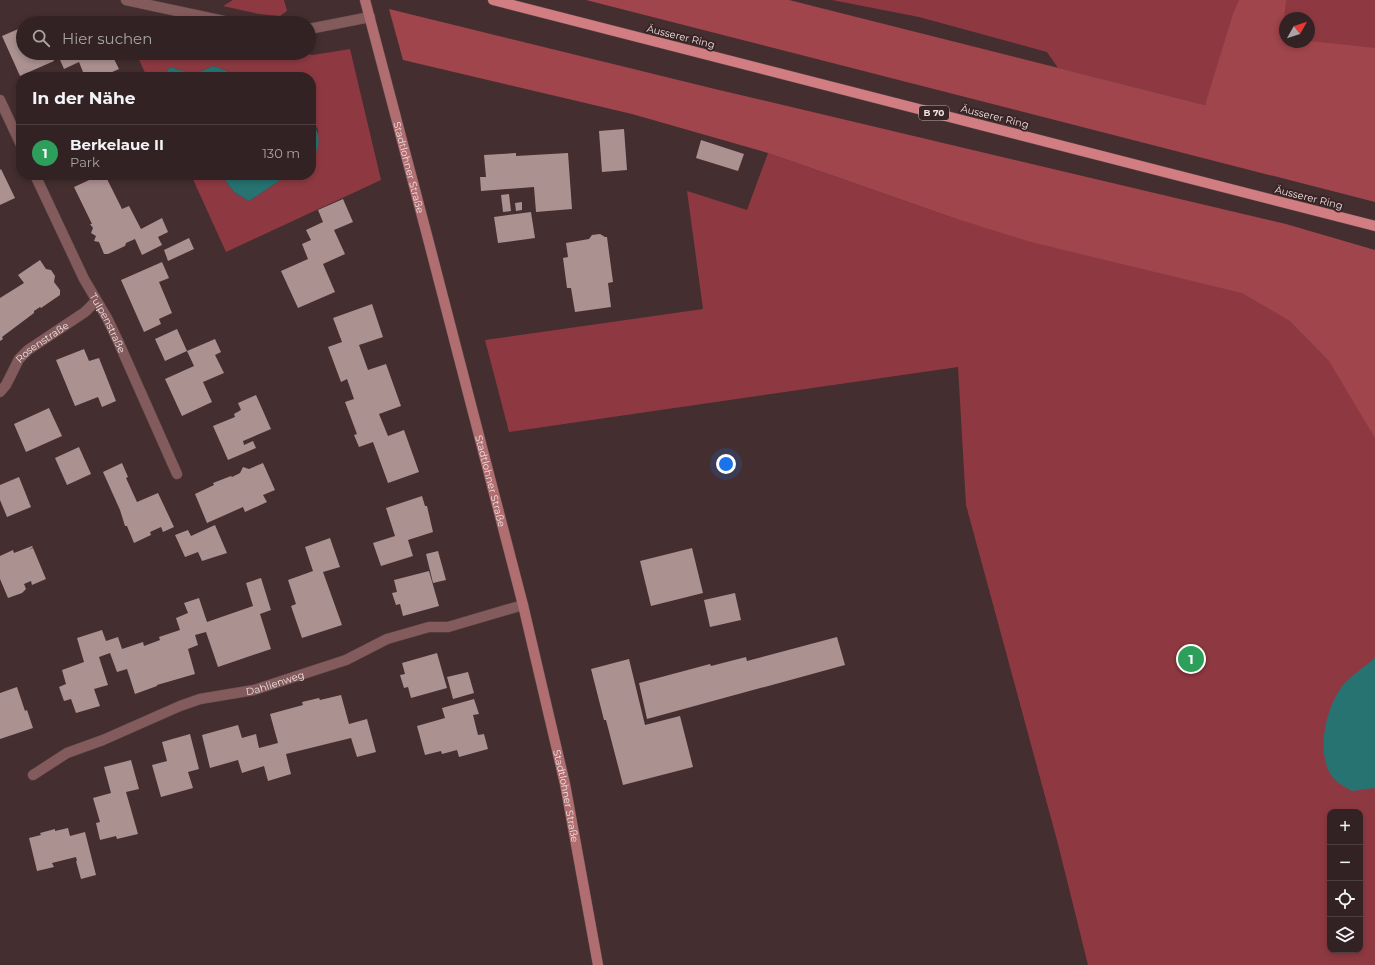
<!DOCTYPE html>
<html lang="de">
<head>
<meta charset="utf-8">
<style>
  :root { --surface:#332223; --page:#3b2a2b; --text:#f1f3f6; --muted:#a9a4a6; --line:#4e3f41; --accent:#b45309 }
  body { margin:0; font-family:Montserrat,sans-serif; background:var(--page); color:var(--text) }
  .controls { position:absolute; right:12px; bottom:12px; display:grid; overflow:hidden; border-radius:8px; box-shadow:0 2px 6px #0003 }
  .controls button { width:36px; height:36px; display:grid; place-items:center; padding:0; border:0; border-bottom:1px solid var(--line); background:var(--surface); color:var(--text); font:20px sans-serif }
  .compass { position:absolute; left:1279px; top:12px; width:36px; height:36px; border-radius:50%; background:var(--surface); box-shadow:0 2px 6px #0003; rotate:51deg }
  .you { position:absolute; left:726px; top:464px; width:14px; height:14px; margin:-10px; border:3px solid #fff; border-radius:50%; background:#1a73e8; box-shadow:0 0 0 6px #1a73e833 }
  .badge { display:grid; place-items:center; width:26px; height:26px; border-radius:50%; background:var(--accent); color:#fff; font-size:13px; font-weight:700 }
  .pin { position:absolute; translate:-50% -50%; border:2px solid #fff; box-shadow:0 1px 4px #0006 }
  .list { margin:0; padding:0; list-style:none }
  h2 { display:flex; justify-content:space-between; align-items:center; height:52px; margin:0; padding:0 16px; font-size:17px }
  h2 small { font-size:13px; font-weight:400; color:var(--muted) }
  .list li { display:grid; grid-template-columns:26px 1fr auto; gap:12px; align-items:center; box-sizing:border-box; height:56px; padding:0 16px; border-top:1px solid var(--line) }
  .list b { display:block; font-size:15px; white-space:nowrap }
  .list p { margin:0; font-size:13px; white-space:nowrap; color:var(--muted) }
  .list em { font-size:13px; font-style:normal; color:var(--muted) }
  .icon { flex:none; width:22px; height:22px; fill:none; stroke:currentColor; stroke-width:2; stroke-linecap:round; stroke-linejoin:round }
  .map { position:relative; flex:none; width:1375px; height:965px; overflow:hidden }
  .search { position:absolute; background:var(--surface); box-shadow:0 2px 6px #0003; left:16px; top:16px; width:300px; height:44px; display:flex; align-items:center; gap:10px; box-sizing:border-box; padding:0 14px; border-radius:22px; color:var(--muted); font-size:15px }
  .panel { position:absolute; background:var(--surface); box-shadow:0 2px 6px #0003; left:16px; top:72px; width:300px; height:108px; border-radius:16px }
  .map>svg:first-child { display:block }
  .green { fill:#8e3941; fill-rule:evenodd }
  .forest { fill:#a1454c }
  .water { fill:#277371 }
  .building { fill:#ac9191 }
  .lines { fill:none; stroke-linecap:round; stroke-linejoin:round }
  .street-casing { stroke:#5f4a4b; stroke-width:11 }
  .secondary-casing { stroke:#5f4a4b; stroke-width:11 }
  .primary-casing { stroke:#5f4a4b; stroke-width:11 }
  .street { stroke:#845b5c; stroke-width:10 }
  .secondary { stroke:#b06e71; stroke-width:10 }
  .primary { stroke:#d17d81; stroke-width:10 }
  .labels { text-anchor:middle; stroke-width:4; stroke-linejoin:round; paint-order:stroke }
  .shield { fill:#392425; stroke:#b8a8a8; stroke-width:1 }
  .shield-label { font-size:9px; font-weight:bold; fill:#efe0e0 }
  .street-label { font-size:10px; fill:#efe0e0; stroke:#392425 }
</style>
</head>
<body>
<div class="map">
<svg width="1375" height="965" viewBox="0 0 1375 965">
  <rect width="100%" height="100%" fill="#442e2f"/>
  <g class="green">
    <polygon points="233,0 284,0 287,11 280,16 259,14 223,6"/>
    <path d="M832,0H1375V141L1209,96L1205,105L1058,68L1047,52L919,17ZM1285,18H1309V42H1285Z"/>
    <polygon points="350,49 381,180 226,252 191,175 221,175 234,192 249,201 282,179 295,175 311,175 311,160 313,158 318,130 311,118 311,77 242,77 214,66 193,74 170,67 166,72 170,77 147,77 136,53 298,53 313,55"/>
    <path d="M768,153L951,217L1375,322V965H1088L1058,844L966,505L958,367L509,432L485,340L703,309L687,191L747,210ZM1330,812H1360V950H1330Z"/>
  </g>
  <g class="forest">
    <polygon points="586,0 789,0 1205,105 1233,14 1239,0 1286,0 1282,38 1285,39 1285,42 1309,41 1375,48 1375,202"/>
    <polygon points="389,9 715,89 1286,224 1375,250 1375,438 1329,361 1290,321 1242,293 1031,242 951,217 768,153 632,114 403,60"/>
  </g>
  <g class="water">
    <polygon points="214,66 242,77 170,77 166,72 170,67 193,74"/>
    <path d="M311,118C319,133 323,146 311,160Z"/>
    <polygon points="221,175 295,175 282,179 249,201 234,192"/>
    <path d="M1375,658V788L1352,791C1347,788 1339,784 1334,779C1314,756 1326,705 1344,684C1352,675 1366,666 1375,658Z"/>
  </g>
  <g class="building">
    <polygon points="23,27 23,53 51,53 54,61 20,76 2,36"/>
    <polygon points="57,53 90,53 91,56 99,53 111,53 119,69 101,77 85,77 79,62 64,69"/>
    <polygon points="624,129 627,170 602,172 599,131"/>
    <polygon points="701,140 744,154 738,171 696,158"/>
    <polygon points="516,153 516,156 568,153 572,209 536,212 534,187 481,191 480,177 486,177 484,155"/>
    <polygon points="1,169 15,198 0,205 0,170"/>
    <polygon points="100,175 105,175 122,209 129,206 141,229 162,218 168,232 158,237 162,245 142,255 135,239 126,243 125,246 108,254 104,254 99,242 94,241 96,236 91,233 93,228 90,224 92,224 74,187"/>
    <polygon points="509,194 511,211 503,212 501,195"/>
    <polygon points="343,199 353,222 334,230 345,254 323,264 335,292 298,308 281,271 308,259 302,244 311,240 306,230 323,222 318,210"/>
    <polygon points="522,202 522,210 516,211 515,203"/>
    <polygon points="531,212 535,238 498,243 494,217"/>
    <polygon points="600,234 605,237 607,237 613,282 608,283 611,307 575,312 571,288 567,288 563,258 568,257 566,243 589,239 592,235"/>
    <polygon points="189,238 194,249 168,261 164,250"/>
    <polygon points="40,260 46,269 51,270 55,276 54,282 60,290 60,295 41,308 40,307 34,311 34,313 2,337 3,339 0,341 0,298 24,283 18,275"/>
    <polygon points="162,262 169,278 159,282 172,313 159,319 161,324 144,332 121,280"/>
    <polygon points="372,304 383,337 359,345 368,370 386,364 401,406 379,414 388,436 404,430 419,472 388,483 373,442 359,447 354,435 357,434 345,402 354,399 347,379 341,382 328,347 342,342 333,318"/>
    <polygon points="177,329 187,351 165,361 155,339"/>
    <polygon points="215,339 221,352 215,355 224,373 203,382 212,402 182,416 165,379 194,366 187,351"/>
    <polygon points="84,349 89,361 99,358 116,401 102,407 98,397 75,406 56,360"/>
    <polygon points="256,395 271,429 243,441 244,445 253,441 256,448 228,460 213,426 235,417 234,414 241,410 238,403"/>
    <polygon points="49,408 62,436 26,452 14,424"/>
    <polygon points="79,447 91,474 67,485 55,458"/>
    <polygon points="122,463 128,477 126,478 137,502 158,493 174,527 163,532 161,527 150,532 151,535 134,543 127,526 125,526 120,510 103,472"/>
    <polygon points="263,463 275,490 263,495 267,502 245,512 243,507 207,523 195,494 214,485 213,483 231,476 232,477 240,473 243,467 249,469"/>
    <polygon points="19,477 31,507 7,517 0,500 0,485"/>
    <polygon points="422,496 425,506 427,506 433,532 408,540 413,556 381,566 373,543 395,536 386,508"/>
    <polygon points="215,525 227,553 202,561 198,552 185,557 175,535 188,530 191,536"/>
    <polygon points="330,538 340,567 323,572 342,625 302,638 291,606 296,604 288,580 313,571 305,547"/>
    <polygon points="32,546 33,547 29,550 33,548 46,579 32,585 31,581 24,584 26,589 22,593 8,598 0,579 0,556 13,550 14,553"/>
    <polygon points="692,548 703,593 651,606 640,561"/>
    <polygon points="438,551 446,580 433,583 426,554"/>
    <polygon points="429,571 439,606 403,616 400,604 396,605 392,593 397,592 394,580"/>
    <polygon points="261,578 271,610 260,614 271,649 218,667 206,632 195,635 198,645 188,649 195,674 157,685 157,686 135,694 127,669 117,672 110,653 99,657 108,685 94,689 100,706 76,713 71,699 64,701 59,687 66,684 62,670 84,662 77,638 102,630 106,641 118,637 122,649 143,642 144,646 160,640 159,637 180,630 176,618 188,613 184,603 199,598 207,622 253,606 246,583"/>
    <polygon points="735,593 741,620 710,627 704,600"/>
    <polygon points="837,637 845,665 647,719 639,683 710,664 711,666 746,657 747,661"/>
    <polygon points="437,653 447,688 411,698 408,687 404,688 400,675 405,674 402,663"/>
    <polygon points="629,659 645,725 680,716 693,767 623,785 606,720 604,720 591,669"/>
    <polygon points="468,672 474,693 453,699 447,677"/>
    <polygon points="17,687 25,711 27,710 33,728 0,739 0,693"/>
    <polygon points="341,695 349,724 367,719 376,752 357,757 351,738 286,754 291,774 268,781 264,766 242,773 238,760 210,768 202,735 238,725 242,738 256,734 259,748 278,743 270,714 303,705 302,702 319,698 320,700"/>
    <polygon points="474,699 479,714 473,715 478,735 484,734 488,749 459,757 457,750 442,754 441,751 425,755 417,726 445,718 442,708"/>
    <polygon points="190,734 199,769 188,772 193,788 161,797 152,765 167,761 162,742"/>
    <polygon points="131,760 139,789 126,792 138,834 117,839 116,836 100,840 96,823 100,822 93,798 111,793 104,767"/>
    <polygon points="68,828 70,836 85,832 96,875 81,879 76,861 77,861 76,857 52,863 54,867 37,871 29,838 41,835 40,833 55,829 55,831"/>
  </g>
  <g class="lines">
    <g class="street-casing">
      <g id="street">
        <polyline points="126,0 233,23"/>
        <polyline points="309,29 370,17"/>
        <polyline points="0,100 21,145"/>
        <path id="s1" d="M35,175L84,279L107,318L118,341L177,474"/>
        <path id="s2" d="M0,392L6,385L19,359L28,350L85,312L96,301"/>
        <path id="s3" d="M33,775L67,753L103,740L180,706L200,699L254,690L346,660L387,639L429,627H448L523,605"/>
      </g>
    </g>
    <g class="secondary-casing">
      <g id="secondary">
        <path id="s4" d="M365,0L428,239L523,605L565,784L598,965"/>
      </g>
    </g>
    <g class="primary-casing">
      <polyline id="primary" points="493,0 1375,226"/>
    </g>
    <use href="#street" class="street"/>
    <use href="#secondary" class="secondary"/>
    <use href="#primary" class="primary"/>
  </g>
  <g class="labels">
    <rect class="shield" x="919" y="106" width="30" height="14" rx="3"/>
    <g class="shield-label">
      <text x="934" y="116">B 70</text>
    </g>
    <g class="street-label">
      <text transform="translate(681 36) rotate(14)" y="4">Äusserer Ring</text>
      <text transform="translate(995 116) rotate(14)" y="4">Äusserer Ring</text>
      <text dy="4" stroke="none"><textPath href="#s4" startOffset="173">Stadtlohner Straße</textPath></text>
      <text transform="translate(1309 197) rotate(14)" y="4">Äusserer Ring</text>
      <text dy="4" stroke="none"><textPath href="#s1" startOffset="165">Tulpenstraße</textPath></text>
      <text dy="4" stroke="none"><textPath href="#s2" startOffset="67">Rosenstraße</textPath></text>
      <text dy="4" stroke="none"><textPath href="#s4" startOffset="497">Stadtlohner Straße</textPath></text>
      <text dy="4" stroke="none"><textPath href="#s3" startOffset="261">Dahlienweg</textPath></text>
      <text dy="4" stroke="none"><textPath href="#s4" startOffset="821">Stadtlohner Straße</textPath></text>
    </g>
  </g>
</svg>
<div class="controls">
<button>+</button>
<button>−</button>
<button><svg class="icon" aria-label="locate" viewBox="0 0 24 24"><circle cx="12" cy="12" r="6"/><path d="M12 2v4M12 18v4M2 12h4M18 12h4"/></svg></button>
<button><svg class="icon" aria-label="layers" viewBox="0 0 24 24"><path d="M12 4l9 5-9 5-9-5zM3 14l9 5 9-5"/></svg></button>
</div>
<svg class="compass" viewBox="-18 -18 36 36"><path d="M0-13l5 13h-10z" fill="#e53935"/><path d="M0 13l5-13h-10z" fill="#a9a4a6"/></svg>
<div class="you"></div>
<div class="pin badge" style="left:1191px;top:659px;background:#2e9e5b">1</div>
<div class="search"><svg class="icon" aria-label="search" viewBox="0 0 24 24"><circle cx="10" cy="10" r="6"/><path d="M15 15l6 6"/></svg>Hier suchen</div>
<section class="panel">
<h2>In der Nähe<small></small></h2>
<ul class="list">
<li><span class="badge" style="background:#2e9e5b">1</span><div><b>Berkelaue II</b><p>Park</p></div><em>130 m</em></li>
</ul>
</section>
</div>
</body>
</html>
